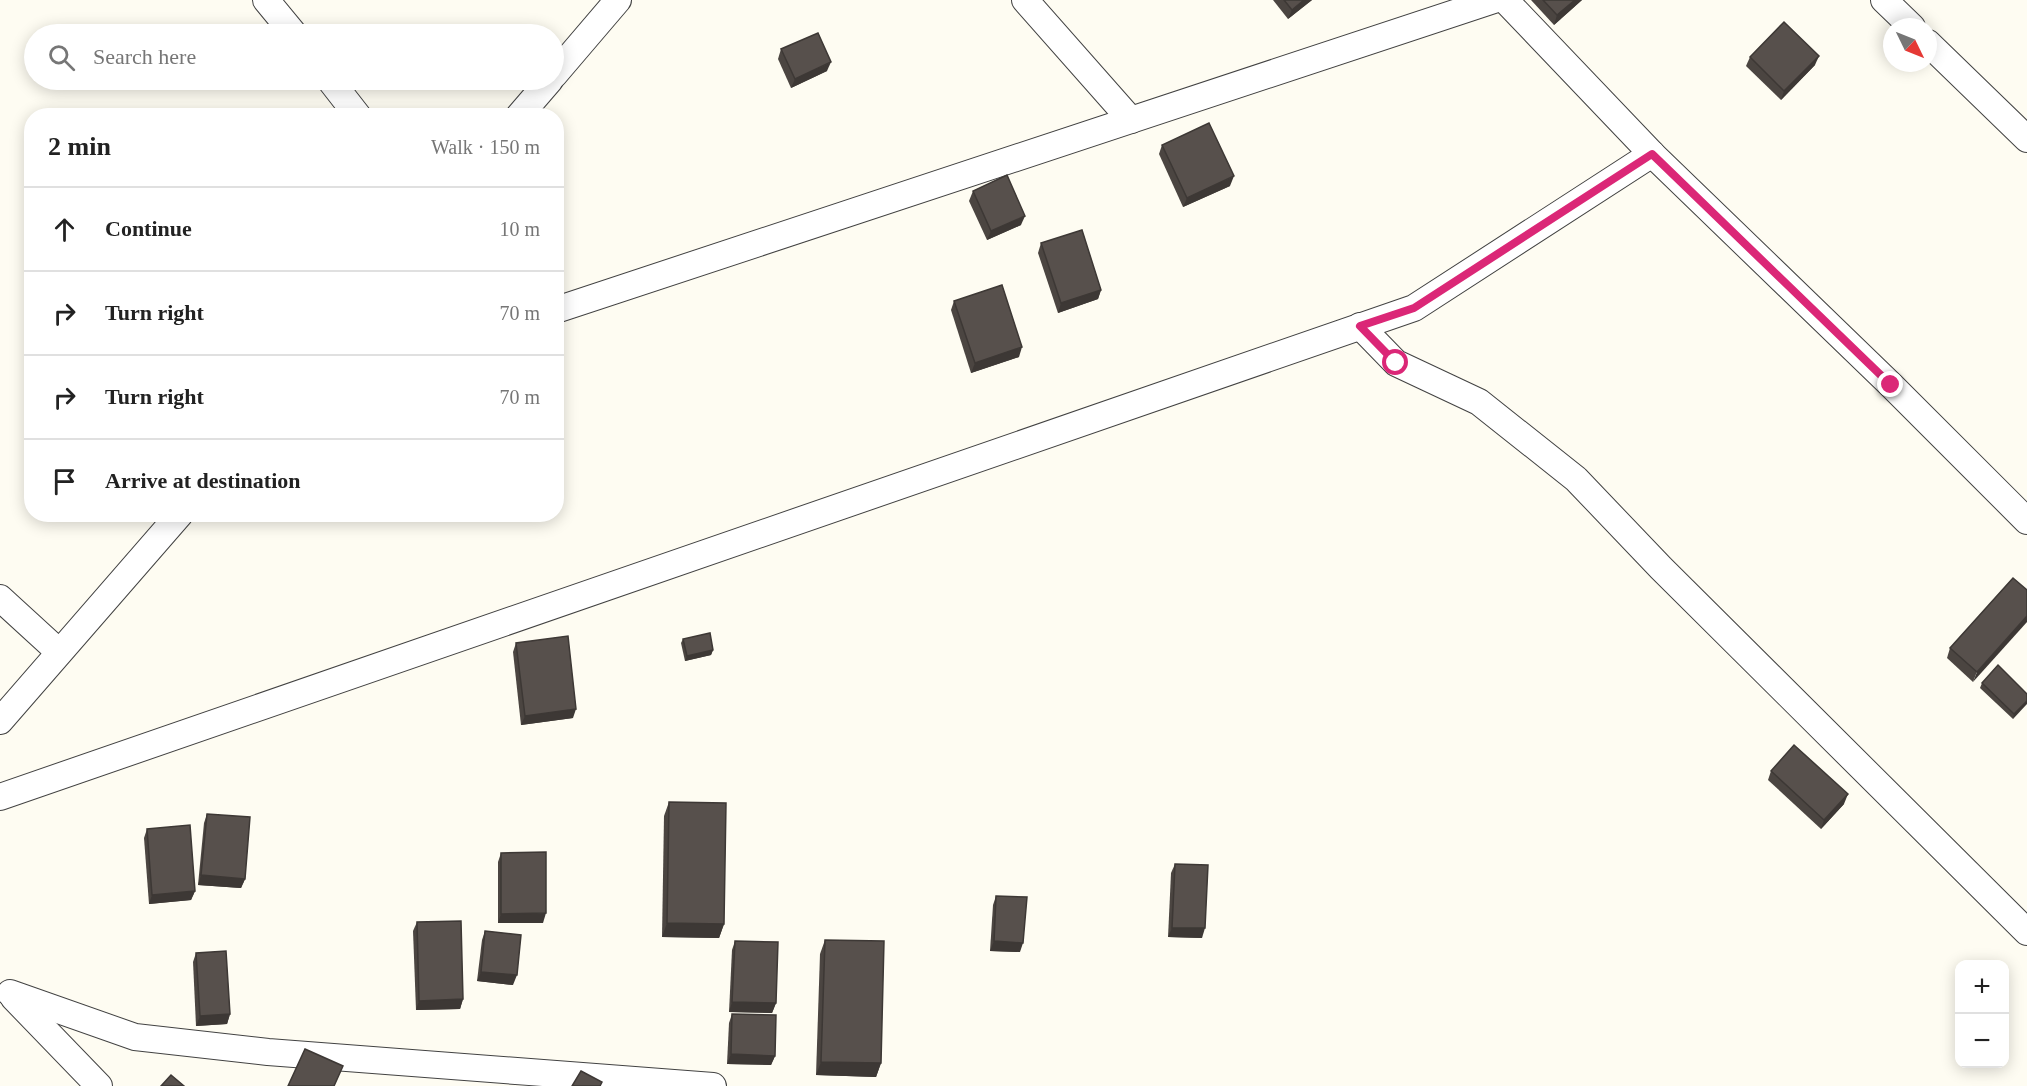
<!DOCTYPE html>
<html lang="en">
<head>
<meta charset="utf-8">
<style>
  :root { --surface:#fff; --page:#f6f6f6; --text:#222; --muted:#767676; --line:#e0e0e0 }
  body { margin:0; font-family:"Times New Roman",serif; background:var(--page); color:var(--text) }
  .controls { position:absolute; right:18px; bottom:18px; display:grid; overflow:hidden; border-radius:12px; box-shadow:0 3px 15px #0003 }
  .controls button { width:54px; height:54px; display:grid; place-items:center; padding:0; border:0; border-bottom:2px solid var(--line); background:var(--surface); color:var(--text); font:30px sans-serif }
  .compass { position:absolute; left:1883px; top:18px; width:54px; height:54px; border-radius:50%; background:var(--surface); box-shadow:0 3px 15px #0003; rotate:133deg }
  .stop { position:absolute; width:18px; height:18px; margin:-14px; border:4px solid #db2777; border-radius:50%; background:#fff }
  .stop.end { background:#db2777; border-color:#fff; box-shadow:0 2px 6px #0008 }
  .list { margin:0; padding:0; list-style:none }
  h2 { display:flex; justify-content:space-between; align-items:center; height:78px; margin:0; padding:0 24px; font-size:26px }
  h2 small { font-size:20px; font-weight:400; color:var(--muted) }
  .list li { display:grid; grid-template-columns:39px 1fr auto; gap:18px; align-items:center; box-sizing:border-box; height:84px; padding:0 24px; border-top:2px solid var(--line) }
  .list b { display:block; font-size:22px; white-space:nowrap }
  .list em { font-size:20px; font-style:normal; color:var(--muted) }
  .icon { flex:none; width:33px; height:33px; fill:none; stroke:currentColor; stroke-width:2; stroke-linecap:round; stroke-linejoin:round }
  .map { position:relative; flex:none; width:2027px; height:1086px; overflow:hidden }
  .search { position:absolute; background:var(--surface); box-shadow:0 3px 15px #0003; left:24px; top:24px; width:540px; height:66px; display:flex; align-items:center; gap:15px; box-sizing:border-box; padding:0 21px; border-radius:33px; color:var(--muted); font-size:22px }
  .panel { position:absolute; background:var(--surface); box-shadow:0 3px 15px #0003; left:24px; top:108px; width:540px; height:414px; border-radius:24px }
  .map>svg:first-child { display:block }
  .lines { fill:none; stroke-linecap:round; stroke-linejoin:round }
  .street-casing { stroke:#424242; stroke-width:28 }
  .street { stroke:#fff; stroke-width:26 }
  .wall { fill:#4b4541 }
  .shaded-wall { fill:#3d3835 }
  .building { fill:#57504c; stroke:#3d3835; stroke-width:1.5 }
  .route { stroke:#db2777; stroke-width:8 }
</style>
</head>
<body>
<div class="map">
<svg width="2027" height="1086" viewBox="0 0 2027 1086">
  <rect width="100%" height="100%" fill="#fefcf2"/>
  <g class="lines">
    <g class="street-casing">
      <g id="street">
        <polyline points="266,0 294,34"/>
        <polyline points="1025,0 1131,120"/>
        <polyline points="1505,0 1652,154 1891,385 2027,521"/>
        <polyline points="1884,0 1912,27"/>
        <polyline points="1928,43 2027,139"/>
        <polyline points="554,75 618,0"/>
        <polyline points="330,80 358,116"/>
        <polyline points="519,116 550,80"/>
        <polyline points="556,310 1494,0"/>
        <polyline points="1360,326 1396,363 1479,402 1576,479 1661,568 2027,932"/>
        <polyline points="0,598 59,652"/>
        <polyline points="0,721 180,514"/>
        <polyline points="0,797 1414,308 1652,154"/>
        <polyline points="10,993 135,1037 268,1052 713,1086"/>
        <polyline points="14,998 99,1086"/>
      </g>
    </g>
    <use href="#street" class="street"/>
  </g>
  <g class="wall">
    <polygon points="1273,0 1312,0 1288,19"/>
    <polygon points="1531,0 1582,0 1554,25"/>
    <polygon points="781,49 827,71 791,88 778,59"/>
    <polygon points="1750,57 1815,65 1781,100 1746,66"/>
    <polygon points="1162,145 1230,186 1183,207 1159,154"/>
    <polygon points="973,191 1021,225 987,240 969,201"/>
    <polygon points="1041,243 1101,290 1098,299 1058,313 1038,253"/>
    <polygon points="954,301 1019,357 971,373 951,310"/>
    <polygon points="2013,578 1973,682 1947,658 1950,648"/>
    <polygon points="683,639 713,650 711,655 685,661 681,643"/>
    <polygon points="516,643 573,718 521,725 513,652"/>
    <polygon points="1982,683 2027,694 2013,719 1980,688"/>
    <polygon points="1771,771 1844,804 1821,829 1768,780"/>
    <polygon points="669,802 724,924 719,938 662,937 664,816"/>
    <polygon points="207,814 245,879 241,888 198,885 204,823"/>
    <polygon points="147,829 195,891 191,900 149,904 144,838"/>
    <polygon points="501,853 543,923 498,923 498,862"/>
    <polygon points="1175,864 1202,938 1168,937 1171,873"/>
    <polygon points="996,896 1020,952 990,951 993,905"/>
    <polygon points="417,922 463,999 460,1009 416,1010 413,931"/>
    <polygon points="485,931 513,985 477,981 482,940"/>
    <polygon points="825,940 881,1063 876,1077 816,1075 820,954"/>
    <polygon points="735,941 776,1003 772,1013 729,1012 732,950"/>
    <polygon points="196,953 230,1014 227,1024 196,1026 193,962"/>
    <polygon points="732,1014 775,1056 771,1065 727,1064 729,1023"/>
  </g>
  <g class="shaded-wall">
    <polygon points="1304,0 1312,0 1288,19 1292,10"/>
    <polygon points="1575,0 1582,0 1554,25 1557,15"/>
    <polygon points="1819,56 1815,65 1781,100 1784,91"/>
    <polygon points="831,62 827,71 791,88 795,79"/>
    <polygon points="1234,176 1230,186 1183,207 1187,198"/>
    <polygon points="1025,216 1021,225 987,240 991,231"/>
    <polygon points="1101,290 1098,299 1058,313 1061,303"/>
    <polygon points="1022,347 1019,357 971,373 975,363"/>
    <polygon points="2027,616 2027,622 1973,682 1977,672"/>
    <polygon points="713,650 711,655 685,661 687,656"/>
    <polygon points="2027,701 2027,704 2013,719 2014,714"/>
    <polygon points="576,709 573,718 521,725 525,716"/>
    <polygon points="1848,794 1844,804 1821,829 1824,820"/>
    <polygon points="201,875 245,879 241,888 198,885"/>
    <polygon points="195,891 191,900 149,904 152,895"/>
    <polygon points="546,913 543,923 498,923 501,914"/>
    <polygon points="667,923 724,924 719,938 662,937"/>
    <polygon points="1172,928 1205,928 1202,938 1168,937"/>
    <polygon points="994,941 1023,943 1020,952 990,951"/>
    <polygon points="481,972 517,975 513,985 477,981"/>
    <polygon points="463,999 460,1009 416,1010 419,1001"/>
    <polygon points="732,1002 776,1003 772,1013 729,1012"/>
    <polygon points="230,1014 227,1024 196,1026 200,1016"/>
    <polygon points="731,1054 775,1056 771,1065 727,1064"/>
    <polygon points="821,1062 881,1063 876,1077 816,1075"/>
  </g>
  <g class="building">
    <polygon points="1284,0 1304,0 1292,10"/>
    <polygon points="1543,0 1575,0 1557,15"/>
    <polygon points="1784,22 1819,56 1784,91 1750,57"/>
    <polygon points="818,33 831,62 795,79 781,49"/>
    <polygon points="1209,123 1234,176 1187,198 1162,145"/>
    <polygon points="1007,175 1025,216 991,231 973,191"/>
    <polygon points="1082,230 1101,290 1061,303 1041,243"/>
    <polygon points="1002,285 1022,347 975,363 954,301"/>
    <polygon points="2013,578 2027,590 2027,616 1977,672 1950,648"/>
    <polygon points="710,633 713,650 687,656 683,639"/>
    <polygon points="568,636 576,709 525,716 516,643"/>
    <polygon points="1998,665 2027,694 2027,701 2014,714 1982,683"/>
    <polygon points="1794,745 1848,794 1824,820 1771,771"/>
    <polygon points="669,802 726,803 724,924 667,923"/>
    <polygon points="207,814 250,817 245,879 201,875"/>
    <polygon points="190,825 195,891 152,895 147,829"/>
    <polygon points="546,852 546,913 501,914 501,853"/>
    <polygon points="1175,864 1208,865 1205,928 1172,928"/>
    <polygon points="996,896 1027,897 1023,943 994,941"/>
    <polygon points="461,921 463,999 419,1001 417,922"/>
    <polygon points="485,931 521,935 517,975 481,972"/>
    <polygon points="825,940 884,941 881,1063 821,1062"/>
    <polygon points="735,941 778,942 776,1003 732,1002"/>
    <polygon points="226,951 230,1014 200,1016 196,953"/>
    <polygon points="732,1014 776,1015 775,1056 731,1054"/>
    <polygon points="305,1049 343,1066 334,1086 288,1086"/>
    <polygon points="581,1071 602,1082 600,1086 572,1086"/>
    <polygon points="171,1075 184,1086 161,1086"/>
  </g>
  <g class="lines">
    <polyline class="route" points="1396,363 1360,326 1414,308 1652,154 1891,385"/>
  </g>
</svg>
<div class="controls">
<button>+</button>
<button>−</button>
</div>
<svg class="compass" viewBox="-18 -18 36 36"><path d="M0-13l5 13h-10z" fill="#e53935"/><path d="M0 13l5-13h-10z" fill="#767676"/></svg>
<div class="stop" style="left:1396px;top:363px"></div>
<div class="stop end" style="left:1891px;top:385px"></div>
<div class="search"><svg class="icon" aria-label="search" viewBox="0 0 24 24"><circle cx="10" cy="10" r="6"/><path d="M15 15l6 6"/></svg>Search here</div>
<section class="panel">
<h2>2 min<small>Walk · 150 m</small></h2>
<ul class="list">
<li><svg class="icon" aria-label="ahead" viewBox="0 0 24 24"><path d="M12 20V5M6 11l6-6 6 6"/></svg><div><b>Continue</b></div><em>10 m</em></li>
<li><svg class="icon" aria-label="right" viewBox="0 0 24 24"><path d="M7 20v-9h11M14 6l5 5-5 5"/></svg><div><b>Turn right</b></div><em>70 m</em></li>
<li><svg class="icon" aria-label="right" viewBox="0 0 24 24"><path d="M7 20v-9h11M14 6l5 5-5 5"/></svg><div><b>Turn right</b></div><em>70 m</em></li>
<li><svg class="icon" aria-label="arrive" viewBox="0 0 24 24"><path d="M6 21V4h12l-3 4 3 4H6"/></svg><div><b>Arrive at destination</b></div></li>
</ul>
</section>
</div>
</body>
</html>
